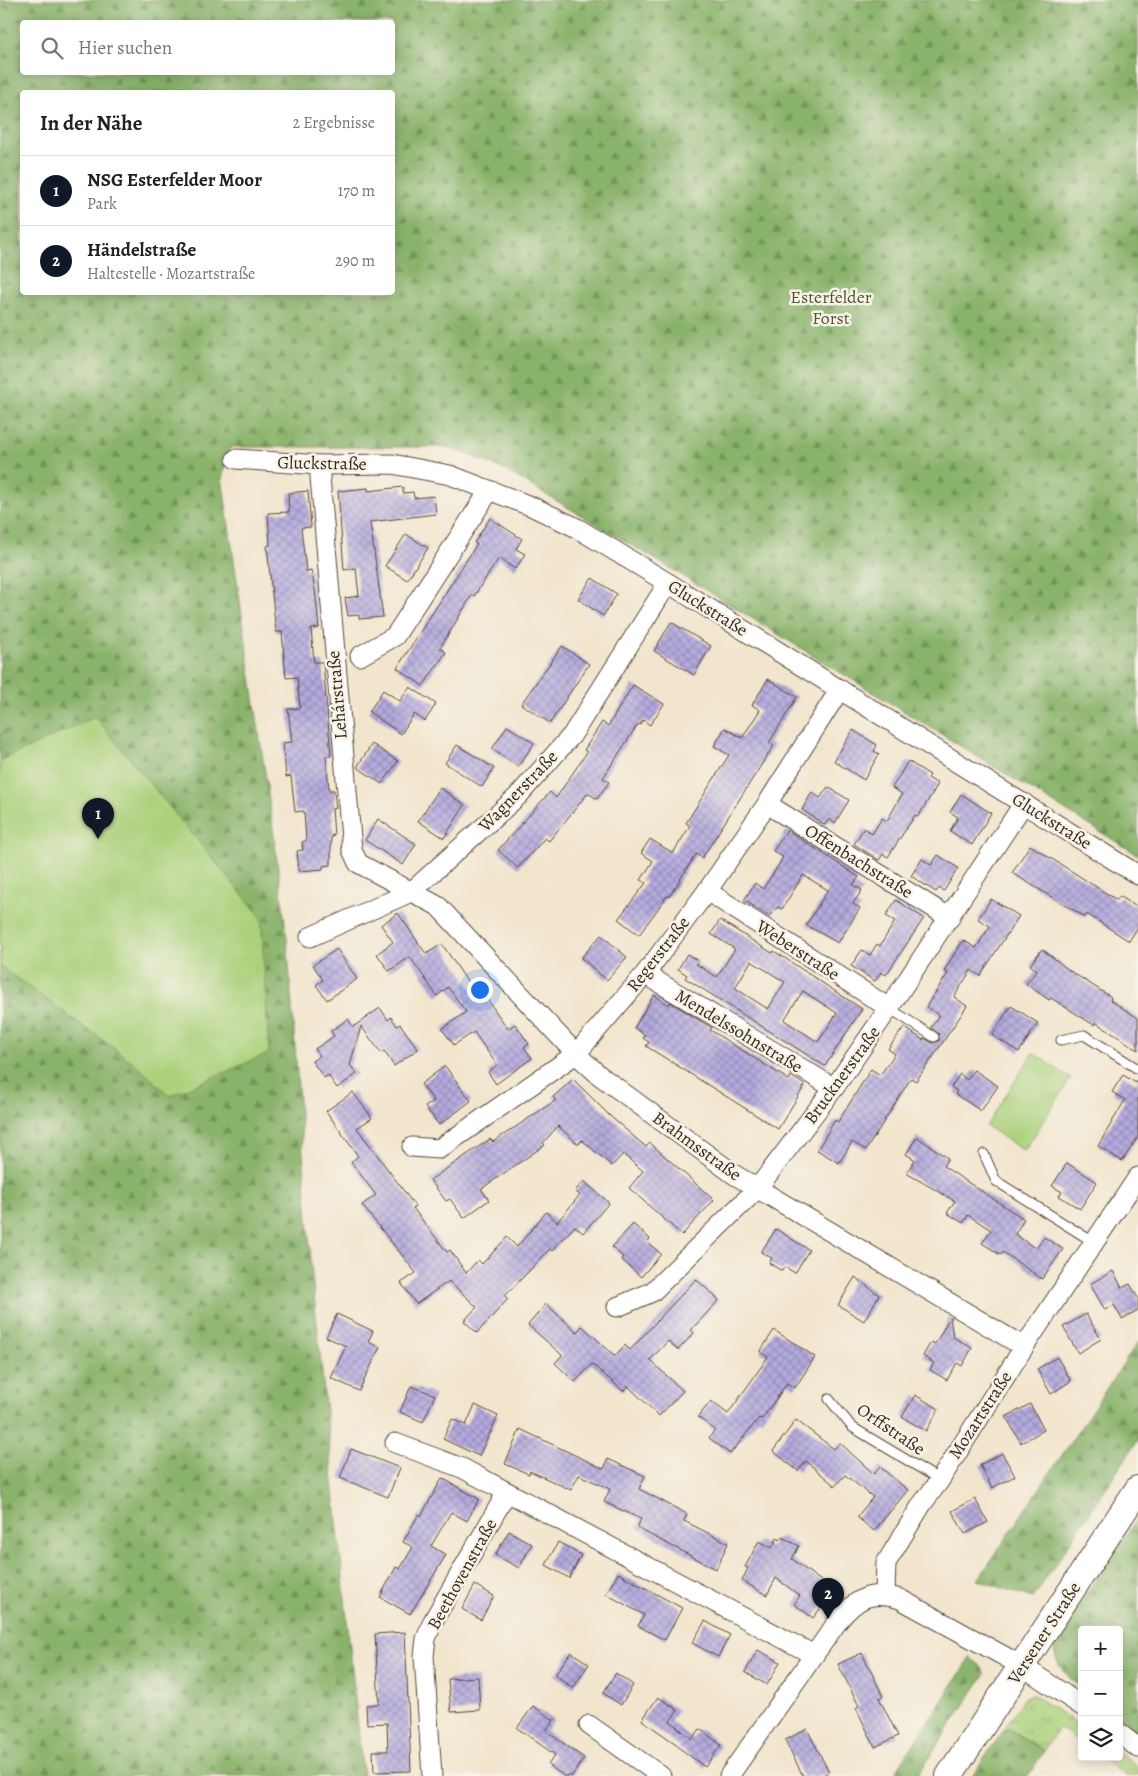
<!DOCTYPE html>
<html lang="de">
<head>
<meta charset="utf-8">
<style>
  :root { --surface:#fff; --page:#f6f6f6; --text:#222; --muted:#767676; --line:#e0e0e0; --accent:#111827 }
  body { margin:0; font-family:Alegreya,serif; background:var(--page); color:var(--text) }
  .controls { position:absolute; right:15px; bottom:15px; display:grid; overflow:hidden; border-radius:5px; box-shadow:0 2px 12px #0003 }
  .controls button { width:45px; height:45px; display:grid; place-items:center; padding:0; border:0; border-bottom:1px solid var(--line); background:var(--surface); color:var(--text); font:25px sans-serif }
  .you { position:absolute; left:479px; top:989px; width:18px; height:18px; margin:-12px; border:4px solid #fff; border-radius:50%; background:#1a73e8; box-shadow:0 0 0 8px #1a73e833 }
  .badge { display:grid; place-items:center; width:32px; height:32px; border-radius:50%; background:var(--accent); color:#fff; font-size:16px; font-weight:700 }
  .pin { position:absolute; translate:-50% -41px; filter:drop-shadow(0 1px 2px #0008) }
  .pin::after { content:''; position:absolute; top:26px; width:18px; height:15px; background:inherit; clip-path:polygon(0 0,100% 0,50% 100%) }
  .list { margin:0; padding:0; list-style:none }
  h2 { display:flex; justify-content:space-between; align-items:center; height:65px; margin:0; padding:0 20px; font-size:21px }
  h2 small { font-size:16px; font-weight:400; color:var(--muted) }
  .list li { display:grid; grid-template-columns:32px 1fr auto; gap:15px; align-items:center; box-sizing:border-box; height:70px; padding:0 20px; border-top:1px solid var(--line) }
  .list b { display:block; font-size:19px; white-space:nowrap }
  .list p { margin:0; font-size:16px; white-space:nowrap; color:var(--muted) }
  .list em { font-size:16px; font-style:normal; color:var(--muted) }
  .icon { flex:none; width:28px; height:28px; fill:none; stroke:currentColor; stroke-width:2; stroke-linecap:round; stroke-linejoin:round }
  .map { position:relative; flex:none; width:1138px; height:1776px; overflow:hidden }
  .search { position:absolute; background:var(--surface); box-shadow:0 2px 12px #0003; left:20px; top:20px; width:375px; height:55px; display:flex; align-items:center; gap:12px; box-sizing:border-box; padding:0 18px; border-radius:5px; color:var(--muted); font-size:19px }
  .panel { position:absolute; background:var(--surface); box-shadow:0 2px 12px #0003; left:20px; top:90px; width:375px; height:205px; border-radius:5px }
  .map>svg:first-child { display:block }
  .grass { fill:url(#grass-tufts); stroke:#747e4c }
  .forest { fill:url(#forest-firs); stroke:#626e44; fill-rule:evenodd }
  .park { fill:#acd17b; stroke:#747e4c }
  .building { fill:url(#building-cross-hatch); fill-rule:evenodd }
  .lines { fill:none; stroke-linecap:round; stroke-linejoin:round }
  .lane-casing { stroke:#564638; stroke-width:11 }
  .street-casing { stroke:#564638; stroke-width:21 }
  .secondary-casing { stroke:#564638; stroke-width:28 }
  .lane { stroke:#fff; stroke-width:9 }
  .street { stroke:#fff; stroke-width:19 }
  .secondary { stroke:#fff; stroke-width:26 }
  .labels { text-anchor:middle; stroke-width:5; stroke-linejoin:round; paint-order:stroke }
  .park-label { font-size:18px; fill:#575435; stroke:#f7f3e8 }
  .street-label { font-size:18px; fill:#3b2a1e; stroke:#f7f3e8 }
</style>
</head>
<body>
<div class="map">
<svg width="1138" height="1776" viewBox="0 0 1138 1776">
  <defs>
    <pattern id="grass-tufts" width="24" height="20" patternUnits="userSpaceOnUse" patternTransform="scale(1.25)"><rect width="24" height="20" fill="#acd17b"/><path d="M3 7l-1-3M5 7V3M7 7l1-3M15 17l-1-3M17 17v-4M19 17l1-3" fill="none" stroke="#8daa64"/></pattern>
    <pattern id="forest-firs" width="22" height="20" patternUnits="userSpaceOnUse" patternTransform="scale(1.25)"><rect width="22" height="20" fill="#89b36b"/><path d="M5 1l3.5 6h-7zM16 11l3.5 6h-7z" fill="#719257"/></pattern>
    <pattern id="building-cross-hatch" width="8" height="8" patternUnits="userSpaceOnUse" patternTransform="scale(1.25)"><rect width="8" height="8" fill="#b4aadf"/><path d="M0 0l8 8M0 8l8-8" fill="none" stroke="#948bb4"/></pattern>
  </defs>
  <rect width="100%" height="100%" fill="#f7f3e8"/>
  <filter id="ink" filterUnits="userSpaceOnUse"><feTurbulence type="fractalNoise" baseFrequency=".02" numOctaves="2"/><feDisplacementMap in="SourceGraphic" scale="10" xChannelSelector="R" yChannelSelector="G"/><feConvolveMatrix kernelMatrix="1 2 1 2 8 2 1 2 1" color-interpolation-filters="sRGB"/></filter>
  <filter id="wash" filterUnits="userSpaceOnUse"><feTurbulence type="fractalNoise" baseFrequency=".0096" numOctaves="4" result="noise"/><feDisplacementMap in="SourceGraphic" scale="20" xChannelSelector="R" yChannelSelector="G"/><feGaussianBlur stdDeviation="1.12" result="paint"/><feColorMatrix in="noise" values="0 0 0 0 0 0 0 0 0 0 0 0 0 0 0 0 0 1.4 0 .05"/><feComposite in="paint" operator="in"/></filter>
  <g filter="url(#wash)">
    <rect width="100%" height="100%" fill="#f2e5cd"/>
    <g class="grass">
      <polygon points="1032,1694 1082,1727 1082,1744 1059,1727 1044,1751 1009,1729 1003,1731 1025,1697"/>
      <polygon points="1119,1753 1138,1766 1138,1776 1126,1776 1100,1757 1119,1757"/>
    </g>
    <g class="forest">
      <path d="M0,0H1138V855L675,571L503,469L448,447H230L222,478L272,821L287,939L312,1275L363,1776H0ZM22,22H392V72H22ZM22,92H392V292H22Z"/>
      <polygon points="1138,1342 1138,1440 1033,1598 978,1580"/>
      <path d="M1138,1517V1734L1119,1719V1630H1082V1688C1066,1676 1053,1663 1054,1642Z"/>
      <polygon points="970,1658 980,1665 985,1674 917,1776 893,1776"/>
      <polygon points="1009,1729 1044,1751 1028,1776 972,1776 1003,1731"/>
    </g>
    <g class="park">
      <polygon points="95,717 261,917 269,1053 170,1096 133,1062 0,966 0,761"/>
      <polygon points="1033,1053 1071,1078 1024,1151 986,1126"/>
    </g>
    <g id="blocks">
      <g class="building">
        <polygon points="403,487 403,493 413,492 414,498 434,496 436,514 370,522 383,617 359,619 359,615 348,616 345,598 359,596 356,568 344,570 338,491 368,488 368,491"/>
        <polygon points="308,491 311,527 301,528 306,571 311,570 315,590 319,628 311,629 314,662 323,662 331,756 326,756 329,790 334,790 336,808 332,809 334,835 331,836 331,865 323,866 323,869 299,871 297,851 303,850 302,842 306,841 304,811 295,812 291,776 286,777 283,743 292,742 288,709 300,708 297,677 286,678 282,632 276,632 267,546 270,545 268,513 289,512 288,493"/>
        <polygon points="490,518 522,539 516,549 525,554 515,569 499,558 474,596 472,595 440,648 446,652 423,686 397,668 477,544 474,543"/>
        <polygon points="406,534 428,548 407,580 385,566"/>
        <polygon points="592,578 617,594 603,616 578,599"/>
        <polygon points="671,622 711,646 694,675 654,651"/>
        <polygon points="562,646 589,664 550,723 521,704"/>
        <polygon points="768,679 797,697 769,743 774,745 702,858 696,854 669,897 667,896 639,935 618,919 646,883 641,880 653,861 641,853 650,839 673,853 690,826 686,823 729,755 714,746 725,728 742,738 760,710 752,705"/>
        <polygon points="633,685 664,704 650,725 643,720 640,725 638,724 603,778 609,782 597,799 588,793 549,841 545,838 518,868 498,850 550,792 556,798 587,752 584,750 602,722 608,726"/>
        <polygon points="410,687 436,704 425,721 414,714 401,734 369,712 383,690 400,701"/>
        <polygon points="507,726 534,743 518,767 492,749"/>
        <polygon points="853,730 877,745 874,751 879,754 864,780 834,761"/>
        <polygon points="372,744 398,761 382,784 357,767"/>
        <polygon points="457,745 494,768 482,787 445,763"/>
        <polygon points="908,761 930,775 928,778 938,784 918,817 915,815 888,857 883,854 879,860 854,844 864,828 872,834 882,818 887,821 902,794 892,788"/>
        <polygon points="828,787 849,800 835,823 829,819 825,825 802,810 812,792 820,798"/>
        <polygon points="440,788 465,805 444,838 418,821"/>
        <polygon points="961,794 991,813 972,845 950,831 958,817 950,812"/>
        <polygon points="378,819 416,844 403,865 365,840"/>
        <polygon points="787,830 859,877 853,885 862,890 853,904 860,908 838,943 806,925 828,890 803,875 782,909 778,907 769,916 744,900 755,883 763,889 778,866 783,857 773,851"/>
        <polygon points="1030,845 1117,900 1120,896 1138,908 1138,927 1129,941 1087,914 1085,917 1012,873"/>
        <polygon points="938,855 958,868 944,891 939,888 936,892 911,876 922,859 931,865"/>
        <polygon points="991,899 1019,916 980,976 971,970 954,997 967,1006 939,1048 916,1081 911,1078 866,1150 852,1142 839,1163 817,1150 835,1120 838,1122 871,1069 880,1075 895,1054 888,1049 904,1027 923,1040 924,1038 933,1043 939,1041 939,1034 931,1027 939,1015 926,1007 948,973 944,971 963,940 976,948 990,926 978,919"/>
        <polygon points="896,900 924,918 886,975 881,972 875,981 851,966 862,950 870,955 877,944 880,946 895,921 886,916"/>
        <polygon points="398,913 426,954 442,944 473,990 478,986 508,1029 515,1024 529,1044 524,1047 532,1058 496,1084 488,1072 497,1065 474,1032 454,1045 442,1029 466,1012 448,987 437,996 410,957 389,971 377,954 393,942 381,925"/>
        <path d="M720,920L772,953L774,951L862,1009L825,1066L685,978L687,975L678,969L687,954L698,961L696,964L717,977L735,949L711,934ZM751,961L785,982L768,1009L735,988ZM803,991L837,1013L818,1042L784,1020Z"/>
        <polygon points="601,935 627,957 607,980 581,958"/>
        <polygon points="337,949 357,979 327,1000 316,985 323,980 313,965"/>
        <polygon points="1042,949 1070,971 1111,997 1110,1000 1138,1018 1138,1050 1095,1022 1094,1025 1051,998 1049,1000 1026,984 1037,970 1030,965"/>
        <polygon points="654,995 669,1005 670,1002 712,1028 710,1030 789,1080 791,1076 805,1085 778,1129 646,1046 649,1042 643,1038 645,1035 634,1028"/>
        <polygon points="1011,1006 1038,1023 1019,1052 992,1035"/>
        <polygon points="380,1008 388,1020 391,1017 397,1026 400,1024 418,1049 394,1066 384,1051 381,1053 361,1026 350,1065 357,1074 337,1088 328,1075 324,1078 312,1061 320,1056 315,1049 334,1036 331,1031 348,1019 353,1027"/>
        <polygon points="445,1066 471,1101 439,1125 425,1107 434,1101 421,1084"/>
        <polygon points="974,1070 998,1086 981,1111 955,1094 957,1091 951,1087 960,1074 967,1080"/>
        <polygon points="1123,1075 1136,1083 1138,1079 1138,1137 1122,1161 1098,1146 1125,1100 1112,1092"/>
        <polygon points="573,1079 611,1117 646,1147 650,1143 714,1200 682,1235 629,1188 643,1171 623,1154 612,1166 582,1140 578,1144 558,1126 543,1143 545,1145 481,1189 489,1200 464,1218 450,1199 446,1201 430,1180 490,1139 493,1142 556,1100 553,1097"/>
        <polygon points="353,1092 372,1118 357,1128 415,1206 413,1208 447,1252 450,1250 466,1273 478,1260 482,1264 507,1237 517,1247 546,1212 557,1222 580,1195 575,1191 584,1181 609,1203 583,1233 575,1226 552,1251 550,1249 505,1296 508,1299 477,1333 464,1321 477,1307 449,1281 416,1304 401,1283 416,1273 362,1205 376,1195 351,1162 358,1156 326,1111"/>
        <polygon points="917,1137 948,1158 943,1166 1024,1219 1015,1234 1036,1249 1044,1237 1063,1249 1042,1279 1003,1252 1001,1255 982,1243 991,1230 968,1215 963,1223 947,1213 955,1201 906,1173 915,1160 906,1154"/>
        <polygon points="1067,1163 1097,1182 1080,1209 1059,1196 1062,1192 1052,1186"/>
        <polygon points="633,1224 650,1239 647,1242 661,1254 641,1277 621,1259 623,1257 612,1247"/>
        <polygon points="776,1229 809,1250 795,1273 785,1267 782,1271 769,1263 772,1258 761,1252"/>
        <polygon points="1113,1271 1122,1288 1130,1284 1138,1298 1138,1310 1122,1319 1114,1305 1105,1310 1090,1284"/>
        <polygon points="855,1277 879,1295 864,1321 838,1305"/>
        <polygon points="696,1279 719,1300 691,1330 694,1333 678,1350 668,1341 650,1360 683,1391 659,1416 628,1386 623,1391 592,1364 575,1382 555,1363 562,1355 528,1325 546,1304 577,1332 582,1326 615,1356 625,1345 630,1350"/>
        <polygon points="337,1314 373,1331 368,1342 380,1347 359,1391 331,1378 346,1346 326,1337"/>
        <polygon points="1086,1314 1101,1339 1078,1353 1063,1327"/>
        <polygon points="950,1317 953,1337 972,1348 962,1366 957,1363 947,1380 930,1370 934,1363 923,1356 931,1342 935,1344"/>
        <polygon points="774,1330 815,1357 795,1388 787,1383 762,1419 759,1418 730,1454 709,1438 715,1430 698,1417 711,1401 728,1414 768,1357 760,1352"/>
        <polygon points="1057,1357 1071,1381 1051,1394 1037,1369"/>
        <polygon points="411,1386 435,1395 423,1422 400,1412"/>
        <polygon points="915,1395 939,1409 926,1431 902,1417"/>
        <polygon points="1030,1404 1044,1430 1021,1443 1006,1417"/>
        <polygon points="475,1405 498,1416 479,1456 443,1439 452,1419 466,1425"/>
        <polygon points="796,1420 834,1449 840,1443 874,1474 880,1467 908,1490 874,1531 857,1517 873,1497 845,1475 835,1486 806,1461 798,1471 773,1451"/>
        <polygon points="520,1429 604,1469 608,1459 645,1476 639,1489 687,1514 684,1521 728,1543 716,1569 637,1528 641,1519 604,1502 610,1489 579,1475 571,1490 530,1471 529,1474 505,1464"/>
        <polygon points="351,1449 400,1468 388,1497 340,1478"/>
        <polygon points="1002,1453 1015,1476 992,1488 980,1465"/>
        <polygon points="442,1478 479,1499 467,1521 451,1512 431,1546 446,1555 410,1614 380,1597 396,1567 400,1569 413,1547 403,1542 419,1514 421,1516"/>
        <polygon points="975,1499 988,1522 965,1534 952,1511"/>
        <polygon points="509,1531 532,1544 519,1568 495,1555"/>
        <polygon points="782,1537 799,1546 792,1559 834,1591 813,1618 794,1604 800,1596 776,1578 767,1595 742,1581 748,1568 745,1567 759,1541 772,1548 777,1538 780,1540"/>
        <polygon points="558,1542 581,1555 569,1578 546,1565"/>
        <polygon points="618,1573 682,1608 665,1640 638,1626 644,1615 606,1594"/>
        <polygon points="475,1585 494,1596 481,1620 462,1609"/>
        <polygon points="705,1621 730,1635 718,1657 692,1643"/>
        <polygon points="405,1632 411,1771 374,1772 373,1751 388,1751 387,1723 367,1724 366,1705 379,1704 375,1634"/>
        <polygon points="758,1650 780,1662 767,1685 745,1672"/>
        <polygon points="571,1652 589,1664 573,1688 555,1675"/>
        <polygon points="862,1653 883,1696 879,1698 898,1736 875,1747 856,1708 859,1706 838,1664"/>
        <polygon points="616,1673 633,1685 621,1705 603,1693"/>
        <polygon points="478,1677 480,1710 451,1712 448,1679"/>
        <polygon points="658,1697 678,1710 670,1721 692,1739 700,1729 721,1745 705,1767 678,1747 679,1746 642,1720"/>
        <polygon points="533,1706 554,1720 546,1731 584,1758 572,1776 564,1776 548,1765 555,1755 517,1728"/>
        <polygon points="807,1729 829,1772 821,1776 803,1776 785,1740"/>
      </g>
    </g>
  </g>
  <g filter="url(#ink)">
    <use href="#blocks" fill-opacity="0" stroke="#564638" stroke-width="1"/>
    <g class="lines">
      <g class="lane-casing">
        <g id="lane">
          <polyline points="889,1008 934,1037"/>
          <polyline points="1061,1040 1084,1035 1138,1069"/>
          <polyline points="984,1154 996,1181 1095,1243"/>
          <polyline points="829,1399 852,1427 940,1480"/>
        </g>
      </g>
      <g class="street-casing">
        <g id="street">
          <polyline points="236,459 319,465 392,464 450,475 533,507 577,528 668,583 1138,875"/>
          <polyline points="319,465 352,850 358,863 438,906 576,1054 599,1075 735,1175 1024,1347"/>
          <polyline points="360,656 395,636 489,491"/>
          <polyline points="767,804 950,918"/>
          <polyline points="707,891 889,1008"/>
          <polyline points="310,937 411,892 518,796 572,735 668,583"/>
          <polyline points="645,974 834,1088"/>
          <polyline points="412,1147 439,1149 576,1054 645,974 707,891 767,804 840,689"/>
          <polyline points="617,1307 652,1292 757,1189 834,1088 889,1008 1024,803"/>
          <polyline points="395,1443 462,1468 814,1655"/>
          <polyline points="885,1594 886,1563 922,1504 940,1480 1024,1347 1138,1177"/>
          <polyline points="589,1725 661,1776"/>
          <polyline points="1119,1733 1138,1748"/>
          <polyline points="432,1776 424,1656 426,1639 433,1621 506,1494"/>
          <path d="M729,1776L838,1621C857,1598 870,1590 900,1599L1022,1666L1082,1706"/>
        </g>
      </g>
      <g class="secondary-casing">
        <polyline id="secondary" points="949,1776 1138,1489"/>
      </g>
      <use href="#lane" class="lane"/>
      <use href="#street" class="street"/>
      <use href="#secondary" class="secondary"/>
    </g>
  </g>
  <g class="labels">
    <g class="park-label">
      <text x="831" y="303">Esterfelder<tspan x="831" dy="21">Forst</tspan></text>
    </g>
    <g class="street-label">
      <text transform="translate(322 463) rotate(1)" y="6">Gluckstraße</text>
      <text transform="translate(708 608) rotate(32)" y="6">Gluckstraße</text>
      <text transform="translate(337 695) rotate(-95)" y="6">Lehárstraße</text>
      <text transform="translate(518 791) rotate(-46)" y="6">Wagnerstraße</text>
      <text transform="translate(1052 821) rotate(32)" y="6">Gluckstraße</text>
      <text transform="translate(859 861) rotate(32)" y="6">Offenbachstraße</text>
      <text transform="translate(798 950) rotate(33)" y="6">Weberstraße</text>
      <text transform="translate(658 954) rotate(-52)" y="6">Regerstraße</text>
      <text transform="translate(739 1031) rotate(31)" y="6">Mendelssohnstraße</text>
      <text transform="translate(842 1075) rotate(-54)" y="6">Brucknerstraße</text>
      <text transform="translate(697 1146) rotate(36)" y="6">Brahmsstraße</text>
      <text transform="translate(980 1415) rotate(-57)" y="6">Mozartstraße</text>
      <text transform="translate(891 1429) rotate(34)" y="6">Orffstraße</text>
      <text transform="translate(462 1574) rotate(-61)" y="6">Beethovenstraße</text>
      <text transform="translate(1044 1633) rotate(-57)" y="6">Versener Straße</text>
    </g>
  </g>
</svg>
<div class="controls">
<button>+</button>
<button>−</button>
<button><svg class="icon" aria-label="layers" viewBox="0 0 24 24"><path d="M12 4l9 5-9 5-9-5zM3 14l9 5 9-5"/></svg></button>
</div>
<div class="you"></div>
<div class="pin badge" style="left:98px;top:839px">1</div>
<div class="pin badge" style="left:828px;top:1619px">2</div>
<div class="search"><svg class="icon" aria-label="search" viewBox="0 0 24 24"><circle cx="10" cy="10" r="6"/><path d="M15 15l6 6"/></svg>Hier suchen</div>
<section class="panel">
<h2>In der Nähe<small>2 Ergebnisse</small></h2>
<ul class="list">
<li><span class="badge">1</span><div><b>NSG Esterfelder Moor</b><p>Park</p></div><em>170 m</em></li>
<li><span class="badge">2</span><div><b>Händelstraße</b><p>Haltestelle · Mozartstraße</p></div><em>290 m</em></li>
</ul>
</section>
</div>
</body>
</html>
